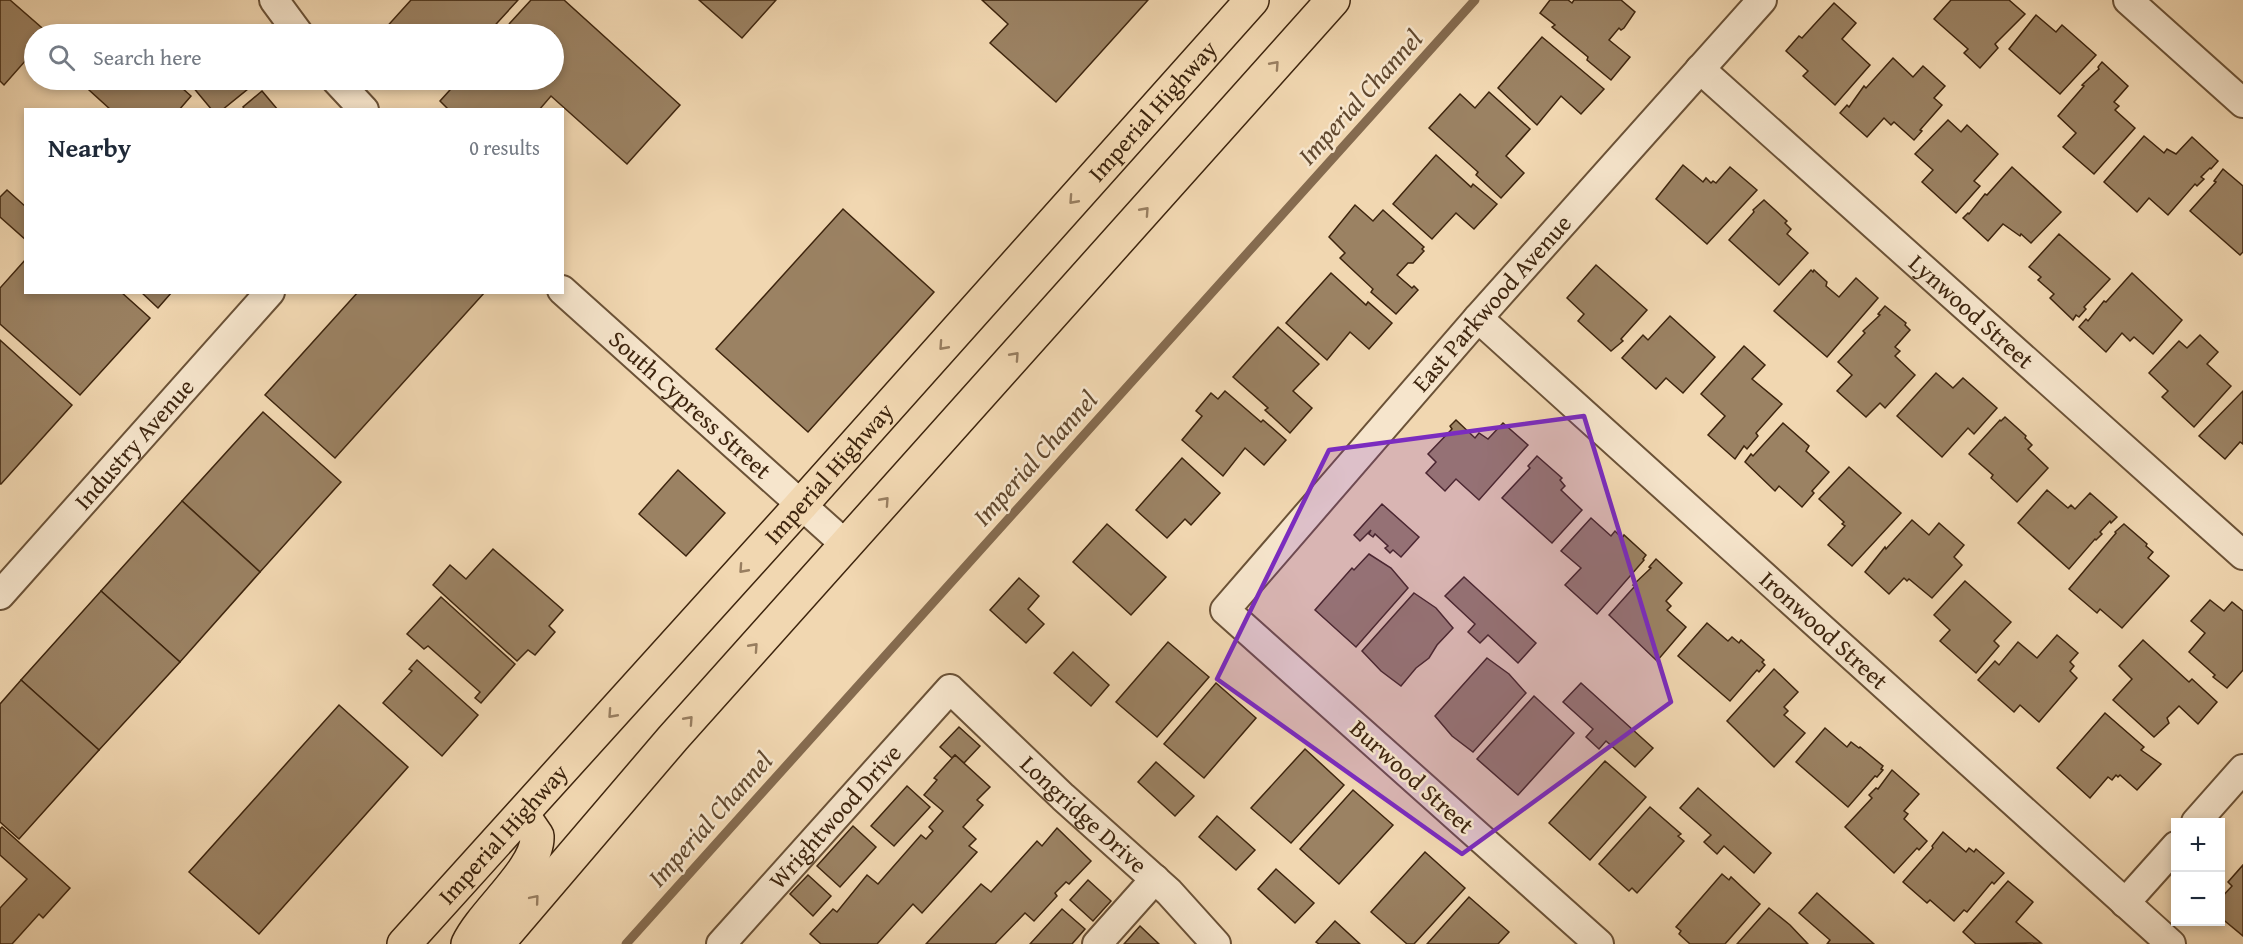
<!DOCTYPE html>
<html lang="en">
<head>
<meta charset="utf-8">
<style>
  :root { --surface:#fff; --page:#f6f6f7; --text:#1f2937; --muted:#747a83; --line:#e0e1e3 }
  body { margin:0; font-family:"Gentium Book Plus",serif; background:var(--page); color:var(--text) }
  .controls { position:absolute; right:18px; bottom:18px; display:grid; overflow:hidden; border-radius:0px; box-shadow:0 3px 9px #0003 }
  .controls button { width:54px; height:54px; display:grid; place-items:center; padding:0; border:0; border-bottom:2px solid var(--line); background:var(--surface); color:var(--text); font:30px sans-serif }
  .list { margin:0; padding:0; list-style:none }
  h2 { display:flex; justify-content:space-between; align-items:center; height:78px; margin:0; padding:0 24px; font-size:26px }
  h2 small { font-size:20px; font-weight:400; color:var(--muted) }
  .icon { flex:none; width:33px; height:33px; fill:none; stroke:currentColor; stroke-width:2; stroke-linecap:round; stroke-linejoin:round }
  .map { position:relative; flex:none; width:2243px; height:944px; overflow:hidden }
  .search { position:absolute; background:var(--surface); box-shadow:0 3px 9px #0003; left:24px; top:24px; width:540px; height:66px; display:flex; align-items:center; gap:15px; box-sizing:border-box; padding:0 21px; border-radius:33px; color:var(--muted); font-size:22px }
  .panel { position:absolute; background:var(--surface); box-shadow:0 3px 9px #0003; left:24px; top:108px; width:540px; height:186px; border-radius:0px }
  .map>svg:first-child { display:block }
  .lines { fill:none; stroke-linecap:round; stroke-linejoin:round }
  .stream { stroke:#856b4f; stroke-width:9 }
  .building { fill:#9b8263; stroke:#3e250e; stroke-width:1.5 }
  .minor-casing { stroke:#6b5237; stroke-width:32 }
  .primary-casing { stroke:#3e250e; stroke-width:36 }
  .minor { stroke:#f6e5cc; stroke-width:28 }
  .primary { stroke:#f1d7b1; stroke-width:33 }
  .oneway { stroke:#987e60 }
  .marked { fill:#7b2cbf; fill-opacity:0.2; stroke:#7b2cbf; stroke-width:4.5; stroke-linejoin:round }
  .labels { text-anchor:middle; stroke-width:5; stroke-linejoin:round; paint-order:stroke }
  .street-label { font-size:24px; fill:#3e250e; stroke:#f6e5cc }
  .water-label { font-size:26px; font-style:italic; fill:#61482e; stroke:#f6e5cc }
</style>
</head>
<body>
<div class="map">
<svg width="2243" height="944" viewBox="0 0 2243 944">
  <rect width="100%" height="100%" fill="#f1d7b1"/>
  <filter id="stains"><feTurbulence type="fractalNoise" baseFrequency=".00333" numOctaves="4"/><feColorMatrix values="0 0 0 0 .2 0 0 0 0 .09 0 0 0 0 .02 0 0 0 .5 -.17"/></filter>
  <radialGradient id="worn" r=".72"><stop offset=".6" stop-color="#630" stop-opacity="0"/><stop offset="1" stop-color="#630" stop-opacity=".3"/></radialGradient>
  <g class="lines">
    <polyline class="stream" points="626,944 1475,0"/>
  </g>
  <g class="building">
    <polygon points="0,0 10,0 49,34 34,34 34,51 4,85 0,81"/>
    <polygon points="411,0 518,0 487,34 385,34 382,32"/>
    <polygon points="531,0 564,0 680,105 627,164 551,96 539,110 449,110 440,101 459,80 554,80 554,34 500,34"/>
    <polygon points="699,0 776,0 742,38"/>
    <polygon points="982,0 1148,0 1056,102 990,43 1008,24"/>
    <polygon points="1550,0 1568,0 1572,3 1574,0 1621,0 1635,12 1624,28 1621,30 1619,28 1609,40 1630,57 1611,80 1587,60 1588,57 1552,27 1555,25 1540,13"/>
    <polygon points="1951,0 2009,0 2025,14 1995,44 1998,48 1980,68 1964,53 1968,49 1934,19"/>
    <polygon points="1834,3 1856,23 1842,39 1870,65 1835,105 1803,76 1808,71 1786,51 1799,36 1802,38"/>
    <polygon points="2036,15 2056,32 2062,25 2096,55 2060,94 2009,49"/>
    <polygon points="1542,37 1604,89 1581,114 1561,96 1537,125 1498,88"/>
    <polygon points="1893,58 1913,77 1923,66 1945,86 1934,98 1942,105 1920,130 1922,131 1914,140 1894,122 1891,125 1884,118 1867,137 1840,113 1847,105 1849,107 1864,86 1866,88"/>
    <polygon points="2102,62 2128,86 2114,102 2119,106 2115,110 2135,128 2094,174 2063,147 2076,133 2058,116 2084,86 2082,85 2099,69 2098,67"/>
    <polygon points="99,80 173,80 191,96 179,110 111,110 89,90"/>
    <polygon points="187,80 259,80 222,110 212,110"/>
    <polygon points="262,91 278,110 245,110 243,107"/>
    <polygon points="1489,92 1530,129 1506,156 1524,173 1501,198 1476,175 1478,172 1429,128 1460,94 1475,108"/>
    <polygon points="1948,120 1961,132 1967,125 1998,154 1974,181 1980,186 1956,213 1922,182 1933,170 1915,154"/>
    <polygon points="2144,136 2164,153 2167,149 2176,154 2192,137 2218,161 2211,169 2210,168 2201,177 2204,179 2197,186 2195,184 2168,215 2149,198 2137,212 2104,182"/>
    <polygon points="1436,155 1471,187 1473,184 1497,204 1474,229 1456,213 1432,239 1393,204"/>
    <polygon points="1683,165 1703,182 1706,178 1711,183 1713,181 1716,183 1730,167 1757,190 1707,244 1656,199"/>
    <polygon points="2012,167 2061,212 2031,243 2021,234 2020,236 2003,224 1988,241 1963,218 1968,213 1969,214 1985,194 1987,195"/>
    <polygon points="2223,169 2243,186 2243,252 2240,255 2190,211 2216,182 2214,181"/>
    <polygon points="7,190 26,207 26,240 0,217 0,197"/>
    <polygon points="1764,200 1787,221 1785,223 1791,229 1787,234 1808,253 1779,285 1729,240 1754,212 1753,210"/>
    <polygon points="1355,205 1373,221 1383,210 1424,247 1422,249 1424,251 1413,263 1408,263 1397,275 1412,288 1414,286 1418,290 1396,314 1371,292 1373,289 1340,258 1345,253 1329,237"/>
    <polygon points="843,209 934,292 808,432 716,349"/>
    <polygon points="2059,234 2110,279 2084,307 2086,309 2079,317 2076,315 2073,320 2050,298 2054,294 2038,280 2041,277 2029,267"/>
    <polygon points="26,259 26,292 121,292 150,318 80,395 0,324 0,288"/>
    <polygon points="1596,265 1647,310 1621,339 1623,341 1611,351 1578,321 1584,314 1567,298"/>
    <polygon points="1811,270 1813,272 1814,270 1827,282 1826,286 1839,297 1856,278 1878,298 1827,357 1774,311"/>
    <polygon points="1331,273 1366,305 1368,302 1392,323 1369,349 1350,332 1327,360 1286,323"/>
    <polygon points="2132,273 2182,320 2153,354 2134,337 2130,341 2122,333 2106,352 2079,327 2086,319 2088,321 2104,301 2106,302"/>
    <polygon points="141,292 172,292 158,308"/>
    <polygon points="358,292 485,292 335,458 265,395"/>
    <polygon points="1885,306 1906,323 1905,325 1910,330 1895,347 1900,351 1895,356 1915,375 1885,408 1880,403 1866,417 1837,391 1852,375 1838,362 1865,333 1863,331 1880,315 1878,314"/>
    <polygon points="1670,316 1715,357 1683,393 1666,378 1656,389 1622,358 1643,335 1648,340"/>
    <polygon points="1278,327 1319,364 1293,391 1312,408 1290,433 1265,410 1268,408 1233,377"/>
    <polygon points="2200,335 2218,352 2207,364 2231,386 2194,427 2162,397 2168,391 2149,373 2179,341 2187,348"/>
    <polygon points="0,340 72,405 1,484 0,484"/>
    <polygon points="1744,346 1765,365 1752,379 1782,404 1756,433 1758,436 1747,449 1744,446 1735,459 1708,435 1725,416 1701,394"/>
    <polygon points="1936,373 1953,388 1963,378 1997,408 1974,434 1968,428 1942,457 1897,416"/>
    <polygon points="1225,391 1261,422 1263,420 1286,440 1264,465 1245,448 1223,476 1182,440 1202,416 1196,411 1211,393 1218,399"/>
    <polygon points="2243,391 2243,444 2240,442 2225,459 2199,436"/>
    <polygon points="263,412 341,482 260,572 182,501"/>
    <polygon points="2005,417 2026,436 2025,438 2032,445 2028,449 2048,468 2017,502 1991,478 1993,475 1969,454 2000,420 2001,421"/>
    <polygon points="1456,420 1475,438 1479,433 1488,439 1503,423 1528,445 1479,500 1456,479 1445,491 1426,473 1436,462 1428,454 1452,429 1450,426"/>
    <polygon points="1783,423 1809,446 1806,451 1829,472 1812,491 1814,493 1802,507 1779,486 1775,491 1745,462 1751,454 1753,456"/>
    <polygon points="1537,456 1562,478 1560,480 1565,486 1561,490 1582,510 1552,543 1502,498 1530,468 1528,466"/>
    <polygon points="1182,458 1220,493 1191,525 1185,519 1167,538 1136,510"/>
    <polygon points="1849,467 1901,513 1852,566 1828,545 1845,526 1842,524 1844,522 1819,499"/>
    <polygon points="678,470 725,513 686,556 639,514"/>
    <polygon points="2047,490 2068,508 2071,505 2075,509 2090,493 2117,517 2111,523 2110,521 2100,532 2102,534 2096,540 2095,539 2069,569 2018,523"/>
    <polygon points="182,501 260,572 180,662 101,591"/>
    <polygon points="1382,504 1419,537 1401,557 1393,550 1390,553 1385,548 1388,546 1375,534 1373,537 1369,534 1371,530 1360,541 1354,535"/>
    <polygon points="1591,518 1611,536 1615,531 1622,538 1624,535 1646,555 1643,559 1644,560 1597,614 1565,585 1581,568 1561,551"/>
    <polygon points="1912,520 1929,535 1939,523 1964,545 1954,557 1962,565 1932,598 1909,579 1907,581 1904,578 1889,594 1865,572 1885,547 1886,549"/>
    <polygon points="1107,524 1166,577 1131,615 1073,562"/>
    <polygon points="2124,524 2147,544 2146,546 2153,552 2148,558 2169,576 2122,628 2100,609 2097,613 2069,589 2116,533 2115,532"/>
    <polygon points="493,549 563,610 549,626 555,632 535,655 528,650 517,661 433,585 450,565 466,579"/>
    <polygon points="1369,554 1391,568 1408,588 1356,647 1315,610 1352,568 1354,570"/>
    <polygon points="1656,559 1682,583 1666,601 1671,606 1667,610 1686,627 1657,661 1609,615 1635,586 1633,585 1651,568 1649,567"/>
    <polygon points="1464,577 1536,643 1518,663 1488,635 1480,643 1468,632 1475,624 1445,596"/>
    <polygon points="1019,578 1039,596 1028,609 1044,624 1026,643 990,610"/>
    <polygon points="1965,581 2011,622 1994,641 1999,646 1976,673 1940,641 1950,630 1934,615"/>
    <polygon points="101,591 180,662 99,750 21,680"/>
    <polygon points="1414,593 1436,608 1453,628 1437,645 1429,658 1416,668 1401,686 1381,671 1362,651"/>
    <polygon points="441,597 515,664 481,703 475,698 480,692 428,646 424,649 407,634"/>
    <polygon points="2210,600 2224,611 2232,602 2243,611 2243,670 2227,688 2213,677 2215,675 2189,652 2205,633 2191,621"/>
    <polygon points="1707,623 1728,641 1732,637 1739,643 1741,640 1764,660 1762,662 1765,665 1759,672 1757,670 1730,701 1678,656"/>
    <polygon points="2057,635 2078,653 2070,662 2074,666 2070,671 2077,678 2039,722 2020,705 2014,712 1978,680 1995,661 1999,665 2018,642 2037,658"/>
    <polygon points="2143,640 2189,682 2192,679 2217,702 2198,724 2179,706 2167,718 2169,723 2154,737 2113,700 2132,679 2119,666"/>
    <polygon points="1168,642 1209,677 1157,737 1116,702"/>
    <polygon points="1073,652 1109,685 1091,706 1054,673"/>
    <polygon points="1487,658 1509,674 1526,693 1473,752 1452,736 1435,716"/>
    <polygon points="417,660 478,715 442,756 383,703 412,671 409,669"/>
    <polygon points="1774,669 1798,692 1784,707 1788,711 1784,715 1805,733 1774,767 1727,721"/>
    <polygon points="21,680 99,750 19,839 0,822 0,704"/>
    <polygon points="1216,683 1256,718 1204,778 1164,744"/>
    <polygon points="1581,683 1653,748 1635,767 1606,741 1599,749 1586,737 1593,729 1563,702"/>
    <polygon points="1534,696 1574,733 1518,795 1477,759"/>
    <polygon points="339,705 408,767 259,934 189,872"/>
    <polygon points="2105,713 2144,747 2141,750 2161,764 2137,790 2120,775 2118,777 2116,775 2112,780 2108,777 2090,798 2057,768"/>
    <polygon points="959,727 980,746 964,763 955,755 952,758 940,747"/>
    <polygon points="1825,728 1847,747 1851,742 1859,748 1860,747 1883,766 1881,769 1883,770 1877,777 1875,776 1848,807 1796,762"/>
    <polygon points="1305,749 1344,785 1291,843 1251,808"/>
    <polygon points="955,755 990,787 977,800 983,805 963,827 976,839 969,846 977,852 922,913 913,904 877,944 821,944 810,934 833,909 837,912 867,875 878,884 921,835 926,839 933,831 929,827 943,811 924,795 937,780 934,778"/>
    <polygon points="1605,761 1646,797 1590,860 1549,823"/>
    <polygon points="1156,762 1194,796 1175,816 1138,782"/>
    <polygon points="1892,770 1919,794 1904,811 1908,814 1904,819 1927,841 1919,850 1917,848 1894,873 1845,827 1872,798 1869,795 1876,788 1878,789"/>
    <polygon points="907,786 930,807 894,846 871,826"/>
    <polygon points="1698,788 1771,853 1754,873 1724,846 1717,854 1704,842 1711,835 1680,808"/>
    <polygon points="1353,790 1393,825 1339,884 1300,849"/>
    <polygon points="1650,807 1681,834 1678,836 1684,841 1637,893 1632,888 1629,891 1599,864"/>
    <polygon points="1217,816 1255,850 1236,870 1199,837"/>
    <polygon points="853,826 876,847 840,887 817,866"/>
    <polygon points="2,827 70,888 43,918 39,914 12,944 0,944 0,908 27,879 0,855 0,829"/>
    <polygon points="1057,828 1091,861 1069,884 1066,882 1055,893 1057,896 1034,921 1025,913 995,944 926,944 981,884 991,892 1037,841 1042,846"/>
    <polygon points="1943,832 1966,852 1969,848 1974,852 1976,849 2004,873 1994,884 1992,882 1967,912 1964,910 1954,921 1930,900 1927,903 1903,882 1933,848 1932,846"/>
    <polygon points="1425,852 1465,888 1414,944 1407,944 1371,912"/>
    <polygon points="2243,865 2243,936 2220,917 2220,899 2232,886 2228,882"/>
    <polygon points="1276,869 1314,903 1295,923 1258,889"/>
    <polygon points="1722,874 1729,880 1731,877 1760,904 1725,944 1690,944 1679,934 1681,931 1676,927"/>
    <polygon points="808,875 831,896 813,916 790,894"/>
    <polygon points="1088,880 1111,901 1093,921 1070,900"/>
    <polygon points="2008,881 2033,902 2016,922 2041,943 1976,944 1963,932"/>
    <polygon points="1817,893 1874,944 1827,944 1830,940 1799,913"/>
    <polygon points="1469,897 1509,932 1498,944 1427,944"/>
    <polygon points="1769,908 1790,925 1808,944 1737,944"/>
    <polygon points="1062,909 1085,929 1072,944 1030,944"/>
    <polygon points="1335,921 1360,944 1319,944 1316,942"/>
    <polygon points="1140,926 1159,944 1124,944"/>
  </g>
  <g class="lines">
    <g class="minor-casing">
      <g id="minor">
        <polyline points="274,0 299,34"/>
        <polyline points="2128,0 2243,103"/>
        <path id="s1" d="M1700,69L2243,555"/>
        <polyline points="336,80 364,110"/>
        <path id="s2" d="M562,290L846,545"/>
        <path id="s3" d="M1478,318L2171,944"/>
        <path id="s4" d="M0,595L270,292"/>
        <polyline points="2196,822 2243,769"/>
        <polyline points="2125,903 2176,846"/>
        <path id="s5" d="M721,944L950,689L1063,797L1169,892L1216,944"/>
        <polyline points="1097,944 1155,879"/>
        <path id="s6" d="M1599,944L1225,610L1478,318L1762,0"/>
      </g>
    </g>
    <g class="primary-casing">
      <g id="primary">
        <path id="s7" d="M404,944L801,505L1252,0"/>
        <path d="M468,944C483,912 539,868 537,836L522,814"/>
        <polyline points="497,944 673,738 1333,0"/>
      </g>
    </g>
    <use href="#minor" class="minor"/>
    <use href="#primary" class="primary"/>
  </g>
  <defs><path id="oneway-chevron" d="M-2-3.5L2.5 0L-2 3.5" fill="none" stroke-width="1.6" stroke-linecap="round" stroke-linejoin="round" transform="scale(1.5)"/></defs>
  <g class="oneway">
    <use href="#oneway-chevron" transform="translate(1275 65) rotate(-48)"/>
    <use href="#oneway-chevron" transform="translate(1073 200) rotate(132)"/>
    <use href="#oneway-chevron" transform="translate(1145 211) rotate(-48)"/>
    <use href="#oneway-chevron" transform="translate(943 346) rotate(132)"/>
    <use href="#oneway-chevron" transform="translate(1015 356) rotate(-48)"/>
    <use href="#oneway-chevron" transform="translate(885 501) rotate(-48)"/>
    <use href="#oneway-chevron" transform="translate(743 569) rotate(132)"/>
    <use href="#oneway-chevron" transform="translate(754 647) rotate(-48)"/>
    <use href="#oneway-chevron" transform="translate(612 714) rotate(132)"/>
    <use href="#oneway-chevron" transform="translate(689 720) rotate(-48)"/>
    <use href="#oneway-chevron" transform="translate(535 899) rotate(-50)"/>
  </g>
  <path class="marked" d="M1584,416L1671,702L1462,854L1217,679L1329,450Z"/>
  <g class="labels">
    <g class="street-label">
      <text dy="8" stroke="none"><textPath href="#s7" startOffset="1120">Imperial Highway</textPath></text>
      <text dy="8" stroke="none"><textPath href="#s6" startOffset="908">East Parkwood Avenue</textPath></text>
      <text dy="8" stroke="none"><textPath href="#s1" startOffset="364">Lynwood Street</textPath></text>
      <text dy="8" stroke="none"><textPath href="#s2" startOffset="172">South Cypress Street</textPath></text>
      <text dy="8" stroke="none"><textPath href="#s4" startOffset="202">Industry Avenue</textPath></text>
      <text dy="8" stroke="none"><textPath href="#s7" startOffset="634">Imperial Highway</textPath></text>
      <text dy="8" stroke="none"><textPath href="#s3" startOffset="466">Ironwood Street</textPath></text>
      <text transform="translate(1412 777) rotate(42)" y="8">Burwood Street</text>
      <text dy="8" stroke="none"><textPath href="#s5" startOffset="526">Longridge Drive</textPath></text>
      <text dy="8" stroke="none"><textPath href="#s5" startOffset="171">Wrightwood Drive</textPath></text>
      <text dy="8" stroke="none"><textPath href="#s7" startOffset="148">Imperial Highway</textPath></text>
    </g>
    <g class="water-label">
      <text transform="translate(1360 97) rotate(-48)" y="9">Imperial Channel</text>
      <text transform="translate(1035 458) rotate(-48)" y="9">Imperial Channel</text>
      <text transform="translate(710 819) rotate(-48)" y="9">Imperial Channel</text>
    </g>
  </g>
  <rect width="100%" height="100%" filter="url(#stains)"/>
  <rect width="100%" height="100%" fill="url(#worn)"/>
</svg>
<div class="controls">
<button>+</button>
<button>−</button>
</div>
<div class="search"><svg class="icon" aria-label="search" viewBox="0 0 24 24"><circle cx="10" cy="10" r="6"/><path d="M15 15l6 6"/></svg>Search here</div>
<section class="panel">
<h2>Nearby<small>0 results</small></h2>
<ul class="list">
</ul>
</section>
</div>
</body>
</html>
